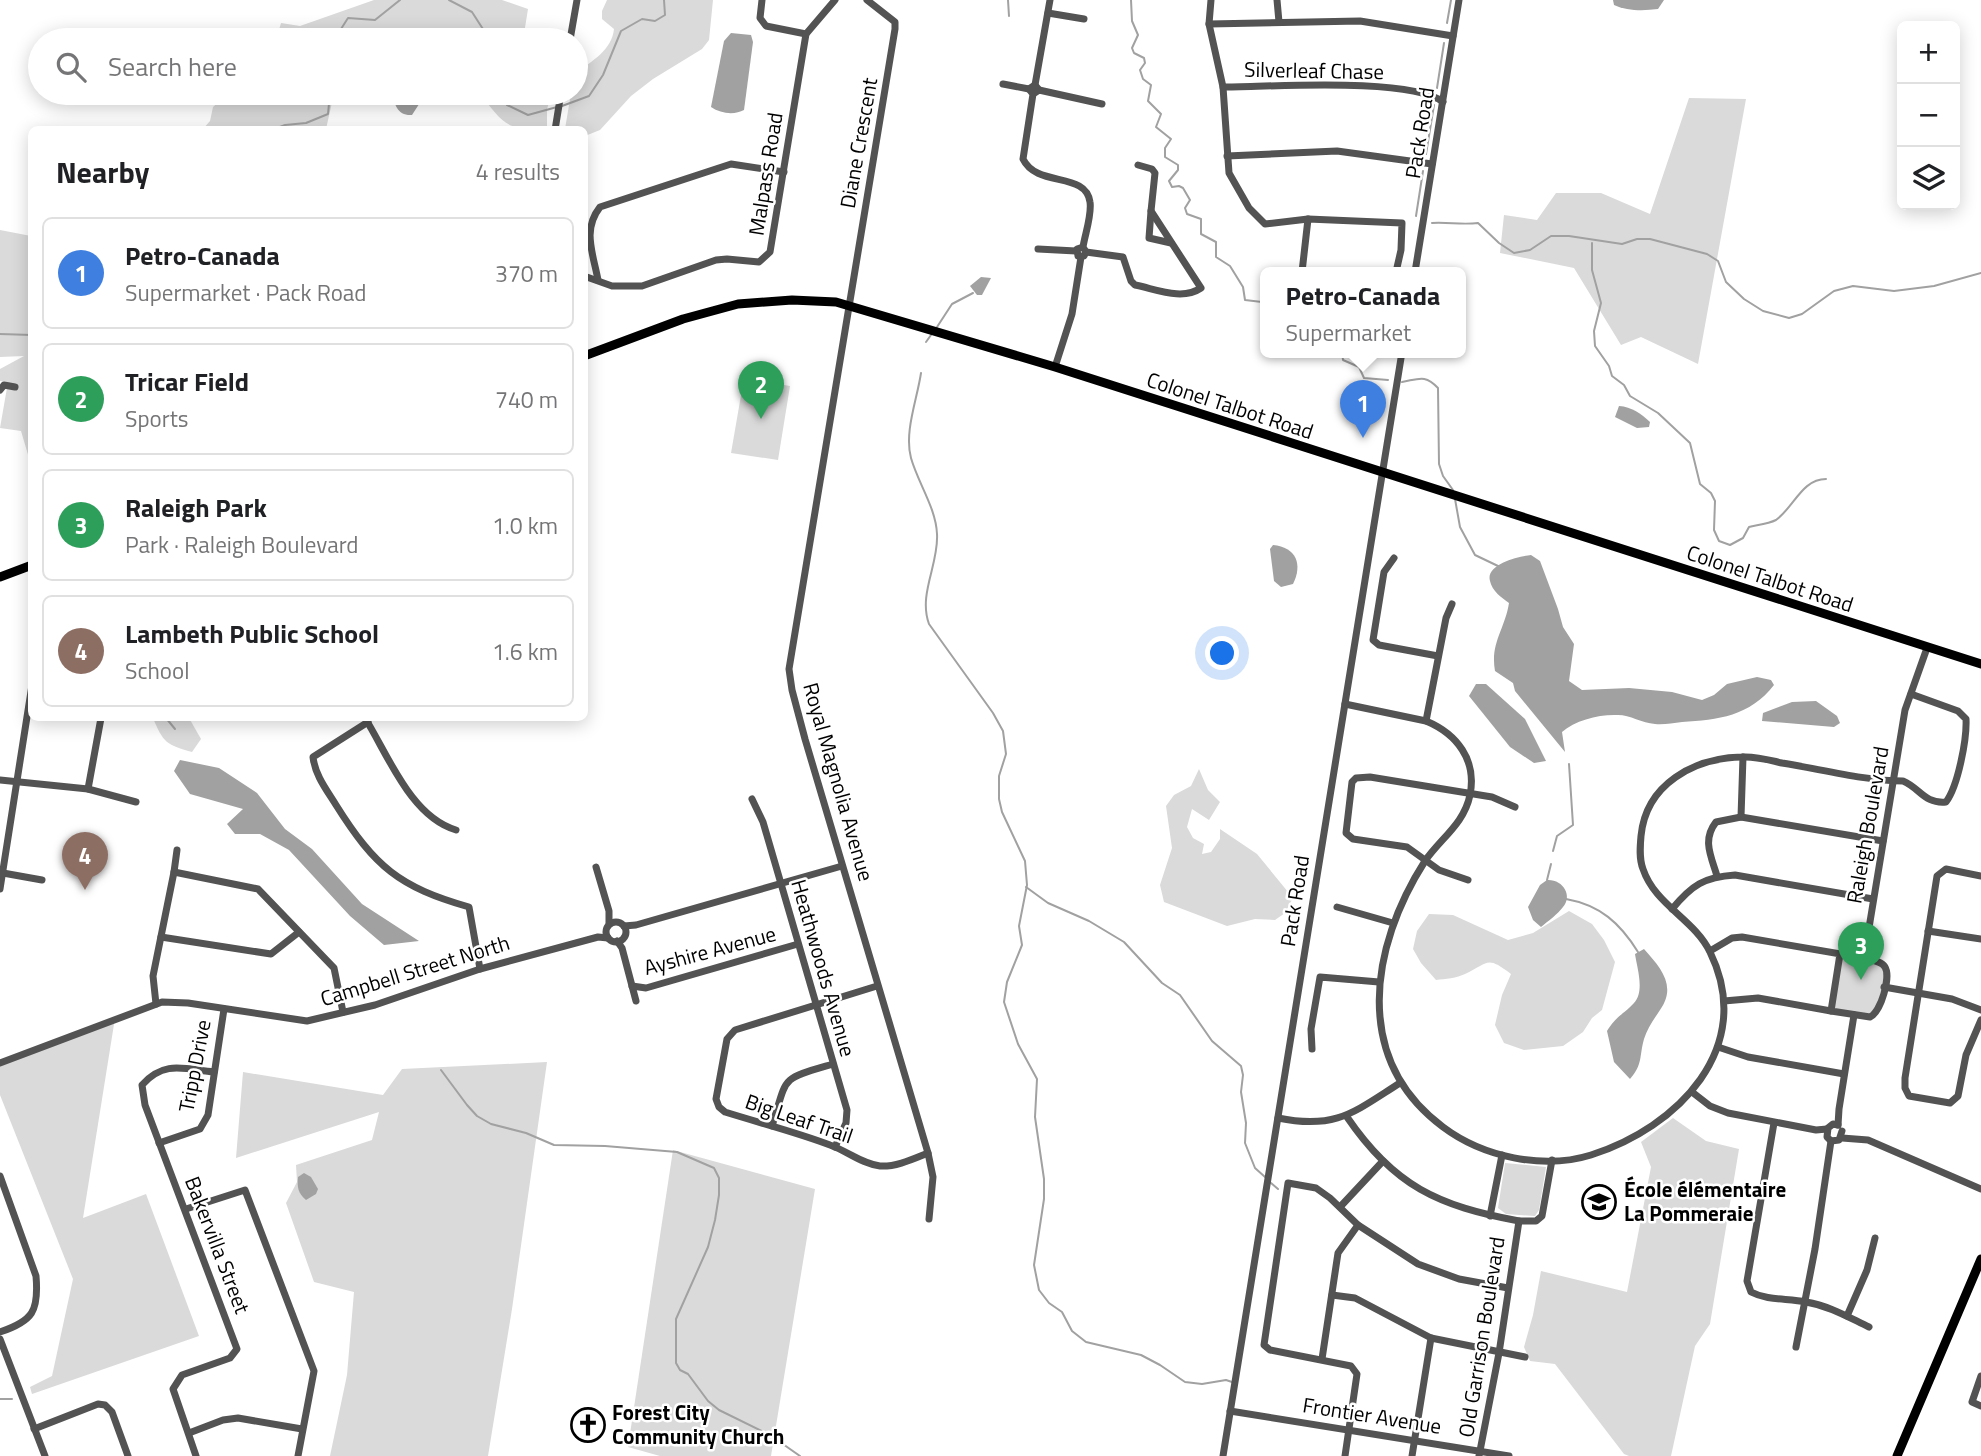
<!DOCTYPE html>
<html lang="en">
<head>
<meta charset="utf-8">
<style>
  :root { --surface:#fff; --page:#f2f2f2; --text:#202124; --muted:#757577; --line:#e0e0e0; --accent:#000 }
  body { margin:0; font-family:"Titillium Web",sans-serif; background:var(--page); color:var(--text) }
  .controls { position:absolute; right:21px; top:21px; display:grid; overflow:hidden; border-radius:10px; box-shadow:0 4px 18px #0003 }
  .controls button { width:63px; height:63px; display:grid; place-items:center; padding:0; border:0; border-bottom:2px solid var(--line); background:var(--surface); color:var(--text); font:35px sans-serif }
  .you { position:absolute; left:1223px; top:654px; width:24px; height:24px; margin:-18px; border:5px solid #fff; border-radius:50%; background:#1a73e8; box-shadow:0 0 0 10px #1a73e833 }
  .badge { display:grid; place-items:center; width:46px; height:46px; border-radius:50%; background:var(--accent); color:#fff; font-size:23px; font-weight:700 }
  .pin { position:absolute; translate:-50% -58px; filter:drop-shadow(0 2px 4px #0008) }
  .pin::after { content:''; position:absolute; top:37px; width:24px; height:21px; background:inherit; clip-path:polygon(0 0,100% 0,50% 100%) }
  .popup { position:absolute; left:1260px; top:267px; width:206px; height:91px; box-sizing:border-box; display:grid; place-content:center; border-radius:10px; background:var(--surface); filter:drop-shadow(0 2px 5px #0005); font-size:23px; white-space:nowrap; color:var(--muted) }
  .popup b { font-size:26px; color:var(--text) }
  .popup::after { content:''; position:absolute; left:50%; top:100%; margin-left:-14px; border:14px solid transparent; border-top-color:var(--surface) }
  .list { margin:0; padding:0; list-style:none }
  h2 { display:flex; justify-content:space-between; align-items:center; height:91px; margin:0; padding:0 28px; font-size:30px }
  h2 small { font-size:23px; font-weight:400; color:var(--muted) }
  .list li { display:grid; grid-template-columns:46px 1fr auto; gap:21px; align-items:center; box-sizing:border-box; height:112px; margin:0 14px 14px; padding:0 14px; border:2px solid var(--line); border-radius:10px }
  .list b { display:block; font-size:26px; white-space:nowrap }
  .list p { margin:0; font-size:23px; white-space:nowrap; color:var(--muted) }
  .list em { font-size:23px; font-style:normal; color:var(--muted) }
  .icon { flex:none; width:38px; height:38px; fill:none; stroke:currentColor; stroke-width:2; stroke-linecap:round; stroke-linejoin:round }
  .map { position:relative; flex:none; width:1981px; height:1456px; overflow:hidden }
  .search { position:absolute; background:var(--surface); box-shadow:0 4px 18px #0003; left:28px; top:28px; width:560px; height:77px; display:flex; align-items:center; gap:18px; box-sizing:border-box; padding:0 24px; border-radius:38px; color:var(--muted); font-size:26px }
  .panel { position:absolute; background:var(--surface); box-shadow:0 4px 18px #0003; left:28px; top:126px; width:560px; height:595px; border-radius:10px }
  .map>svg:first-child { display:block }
  .green { fill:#dadada }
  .water { fill:#a1a1a1 }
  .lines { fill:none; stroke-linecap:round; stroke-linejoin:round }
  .stream { stroke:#a1a1a1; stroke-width:2 }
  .minor { stroke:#535353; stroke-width:7 }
  .major { stroke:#000; stroke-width:9 }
  .labels { text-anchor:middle; stroke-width:5; stroke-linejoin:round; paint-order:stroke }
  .street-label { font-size:21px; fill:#000; stroke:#fff }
  .poi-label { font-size:21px; font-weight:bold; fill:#000; stroke:#fff; text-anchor:start }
</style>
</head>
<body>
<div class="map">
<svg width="1981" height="1456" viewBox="0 0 1981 1456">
  <rect width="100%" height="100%" fill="#fff"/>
  <g class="green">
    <polygon points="374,0 502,0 528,9 523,40 276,40 281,23 300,26"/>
    <path d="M607,0H713L709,40L702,49L653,79L631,96L600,130L585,136L584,130L565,129L571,93H576V73C592,61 612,50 614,29L602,19V11Z"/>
    <polygon points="229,93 351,93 333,98 326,129 203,129 210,121 213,107"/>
    <path d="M479,93H552L547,109V127C507,134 502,121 479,93Z"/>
    <polygon points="1689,98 1746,99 1698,364 1641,337 1621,345 1574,268 1500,253 1504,215 1537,220 1556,193 1601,193 1650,214"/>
    <polygon points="0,230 31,236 31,457 29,458 21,431 0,428 8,382 0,381 0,369 24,356 0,357"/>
    <polygon points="744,378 790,386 778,460 731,453"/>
    <path d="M153,718H189L201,739L192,752C166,745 163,742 153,718Z"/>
    <polygon points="1199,769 1208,790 1220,802 1209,820 1192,809 1187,827 1193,838 1204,844 1202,854 1211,852 1220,839 1220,829 1257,854 1293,898 1285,913 1275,920 1255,919 1227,926 1164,902 1160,885 1172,848 1166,806 1174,795 1191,786"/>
    <path d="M1569,911L1592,924L1604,940L1615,962L1602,1010L1592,1018L1583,1032L1563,1046L1524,1050L1504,1043L1495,1025L1502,995L1511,974C1486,955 1489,963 1465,974C1457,978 1445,979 1436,980L1421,963L1413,949L1417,931L1429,914L1453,915L1508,940L1533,933Z"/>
    <polygon points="1840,954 1881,963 1887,974 1875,1015 1831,1011"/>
    <polygon points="115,1018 83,1218 146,1194 199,1336 32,1394 30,1387 52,1376 73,1279 0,1095 0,1060"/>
    <polygon points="547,1062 512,1309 488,1456 330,1456 347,1375 354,1292 314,1282 286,1203 297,1182 296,1165 372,1140 379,1112 236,1158 243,1072 383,1095 402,1069"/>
    <polygon points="1673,1118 1706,1141 1739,1149 1710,1324 1695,1346 1671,1456 1629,1456 1624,1454 1555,1364 1530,1361 1524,1347 1533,1315 1541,1271 1627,1292 1651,1167 1641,1142"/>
    <polygon points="673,1150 815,1189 771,1456 660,1456 628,1447"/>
    <polygon points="1505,1163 1546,1167 1539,1210 1535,1216 1506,1214 1498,1208"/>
  </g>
  <g class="water">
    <path d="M1613,0H1664L1658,9C1643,11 1627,11 1614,5Z"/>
    <path d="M731,33L751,35L753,42L744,110C735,115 721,114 711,107L724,41Z"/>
    <path d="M393,93H433L423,98L412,115C398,116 394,105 393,93Z"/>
    <polygon points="981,277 991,278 982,295 977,295 970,286"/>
    <path d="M1619,406C1632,407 1640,413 1650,422L1649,427L1637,428L1615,417Z"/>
    <path d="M1273,545C1296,547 1303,564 1293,584L1281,587L1274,581L1270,549Z"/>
    <path d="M1531,555L1540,561L1558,609L1563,627L1574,644L1569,681L1582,690L1629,688L1672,692L1702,700L1714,695L1727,684L1757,677L1771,680L1774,685C1750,716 1718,720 1682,722C1673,723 1663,725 1655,724C1642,723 1630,715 1618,715C1600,714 1575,720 1562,732L1565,752L1515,691L1513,683L1495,671C1490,643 1505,629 1509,603C1502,598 1492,591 1490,581C1485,564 1520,556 1531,555Z"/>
    <polygon points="1476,684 1486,684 1525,719 1546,761 1534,763 1510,747 1469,696"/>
    <polygon points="1816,701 1837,716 1840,723 1834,727 1762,721 1763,713 1792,702"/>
    <polygon points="180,760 219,768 257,793 285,829 312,849 362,904 419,941 384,945 350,916 289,850 260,834 235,834 227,824 243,809 190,794 174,771"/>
    <path d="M1547,880C1563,879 1573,896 1563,907C1558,914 1548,921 1541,927L1533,920L1528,907L1540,885Z"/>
    <path d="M1644,949C1661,968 1677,986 1660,1010C1654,1019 1647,1029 1644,1039C1639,1057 1643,1064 1630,1079L1614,1062L1607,1031C1617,1015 1623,1015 1634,1003C1645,991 1637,968 1635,954Z"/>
    <path d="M304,1173L311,1177L318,1189L316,1194L306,1200C298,1193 297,1188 298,1177Z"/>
  </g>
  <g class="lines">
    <g class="stream">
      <polyline points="449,0 472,12 490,40"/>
      <polyline points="1008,0 1009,16"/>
      <polyline points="1131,0 1132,21 1138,35 1132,48 1134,53 1144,58 1145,63 1140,70 1143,79 1151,85 1148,101 1161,114 1156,127 1171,139 1165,148 1165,157 1178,165 1178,170 1169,181 1172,187 1179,186 1183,188 1190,200 1185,208 1187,214 1201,219 1201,234 1216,242 1216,257 1230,266 1243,287 1245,300 1262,302 1265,309"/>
      <polyline points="1447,23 1451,0"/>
      <polyline points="334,40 348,18 375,20 400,0"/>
      <polyline points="1437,88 1444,43"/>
      <polyline points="504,93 507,105 528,115 557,107"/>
      <polyline points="562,106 589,96 603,75 621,31 642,19 655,21 665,15 664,0"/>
      <polyline points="272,130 285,125 306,123 328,114 330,93"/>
      <polyline points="1426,154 1434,105"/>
      <polyline points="1416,216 1423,171"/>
      <path d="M1432,223C1448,222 1462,225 1478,223L1499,243L1514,253L1530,250L1551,236H1569L1622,244L1637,239H1650L1707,254L1718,261L1726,282L1744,299L1763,311L1789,318L1802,314L1834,291L1853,286L1894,291L1934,286L1981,273"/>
      <path d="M1592,243V270L1601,303L1594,331L1595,346L1609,366L1612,376L1624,385L1630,396L1658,413L1690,443L1700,484L1711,493L1715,501L1714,530L1719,541L1730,545L1743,538L1749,527C1757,525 1768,524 1776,520C1794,507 1802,479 1826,479"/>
      <polyline points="937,327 952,304 973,293"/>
      <polyline points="0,334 32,335"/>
      <polyline points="926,342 931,335"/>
      <polyline points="1342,352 1343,360 1359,367 1364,378 1388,380"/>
      <path d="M921,373C917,400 904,432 911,458C918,483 936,508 937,534C939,564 918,594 929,624L993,713L1003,731L1006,754L999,776V799L1002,812L1025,861L1027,885L1019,926L1022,945L1007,982L1004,1002L1018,1044L1037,1079L1035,1117L1044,1179V1199L1034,1265L1039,1290L1049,1303L1062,1312L1072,1331L1086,1342L1141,1355L1160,1365L1185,1382L1202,1384L1226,1380L1232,1382"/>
      <path d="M1402,382C1419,379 1425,374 1438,388L1439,464L1443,476L1453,490"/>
      <polyline points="1455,499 1460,527 1475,555 1498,566"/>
      <polyline points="166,718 175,729"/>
      <polyline points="1553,851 1557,836 1573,825 1569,764"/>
      <polyline points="1547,880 1551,864"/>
      <polyline points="1026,887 1048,903 1089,921 1124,942 1162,983 1180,995 1212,1041 1241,1066 1243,1075 1241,1092 1246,1123 1245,1143 1255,1168 1265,1177"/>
      <path d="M1566,899C1600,905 1620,923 1638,952"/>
      <polyline points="441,1070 467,1105 477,1116 491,1124 526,1133 554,1145 605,1146 677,1152 714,1168 719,1178 719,1195 715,1220 708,1247 676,1319 676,1363 680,1370 688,1374 708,1401 719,1410 770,1435 800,1456"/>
      <polyline points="1271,1183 1278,1189"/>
      <polyline points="0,1399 12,1399"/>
    </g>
    <g class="minor">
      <polyline points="762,0 760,18 766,26 806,34"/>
      <polyline points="867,0 895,22 895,29 789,669 792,690 805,739 928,1153 933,1177 929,1219"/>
      <polyline points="1211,0 1209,24 1223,87 1229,173 1249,208 1265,224 1308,219 1402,223 1401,250 1396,272"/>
      <polyline points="1277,0 1279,22"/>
      <polyline points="1048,13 1084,19"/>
      <polyline points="1209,24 1360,21 1453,36"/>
      <polyline points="570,40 577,0"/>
      <polyline points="1003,84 1029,89"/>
      <polyline points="1035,85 1050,0"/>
      <path d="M1223,87C1269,87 1410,77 1443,102"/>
      <polyline points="1039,90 1102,104"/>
      <path d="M1033,94L1029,89L1035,85L1039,90L1033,94L1023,159C1037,188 1086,171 1090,202C1092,215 1085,234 1083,247L1086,252L1084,256H1078L1077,249L1083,247"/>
      <polyline points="555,130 561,93"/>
      <polyline points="1227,156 1337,151 1432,164"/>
      <polyline points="1151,211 1149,238 1171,243"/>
      <polyline points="1038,249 1076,251"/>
      <path d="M1086,252L1123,257L1131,281L1135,285C1156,289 1182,301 1201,288L1151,211L1155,173L1152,169L1138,165"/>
      <polyline points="1302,272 1308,219"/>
      <polyline points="1415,272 1459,0"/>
      <polyline points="584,276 612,286 642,286 716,260 727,259 759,262 770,252 806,34 835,0"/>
      <path d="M598,280C593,253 582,230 600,207L731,164L784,172"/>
      <polyline points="1055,367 1072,314 1081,257"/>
      <polyline points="0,390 4,385 15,387"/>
      <polyline points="1394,558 1384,572 1373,640 1379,645 1438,656"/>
      <path d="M1345,704L1426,721C1457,734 1477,760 1470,795C1464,824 1441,838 1425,861C1370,947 1352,1059 1443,1127C1483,1157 1543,1170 1591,1155C1677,1128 1757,1048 1710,952C1694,919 1655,905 1643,869C1639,859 1640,847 1641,836C1646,784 1694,758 1742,757C1756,756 1769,760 1782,763C1820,769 1866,781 1903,781C1920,788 1924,804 1946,802C1958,786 1967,739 1966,719L1958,711L1911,694"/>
      <path d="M365,718C388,755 411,817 456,830"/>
      <polyline points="1426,721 1446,618 1452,604"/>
      <path d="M368,722L313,757C315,775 326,789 336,805C375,867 399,887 469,907L480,969"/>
      <polyline points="0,780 88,789 136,802"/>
      <polyline points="88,789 101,718"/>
      <polyline points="752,799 763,822 847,1110 846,1123 835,1147"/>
      <polyline points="1741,817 1743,757"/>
      <polyline points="596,867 609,911 609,924"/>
      <polyline points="174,872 177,850"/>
      <polyline points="3,873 42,880"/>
      <path d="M1717,876C1711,856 1702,840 1716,822L1741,817L1883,841"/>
      <polyline points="1981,876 1946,869 1937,876 1905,1078 1905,1088 1909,1096 1950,1103 1958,1096 1966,1055 1981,1020"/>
      <polyline points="1468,880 1439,870 1407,847 1353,839 1346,833 1352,782 1356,778 1370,777 1492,797 1515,807"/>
      <polyline points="0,889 32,685"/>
      <polyline points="1337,907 1393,923"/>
      <path d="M1672,909C1692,885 1704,877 1735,875L1873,899"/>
      <circle cx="616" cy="932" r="10"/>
      <polyline points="624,926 636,925 842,866"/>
      <polyline points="1928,931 1981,939"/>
      <polyline points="161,937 271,954 299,932"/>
      <polyline points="617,941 622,948 636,1001"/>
      <path d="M1710,951L1732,938L1742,937L1864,958C1871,960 1881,961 1885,967C1891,977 1881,1012 1870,1017L1831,1011L1840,954"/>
      <polyline points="1864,958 1905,710 1927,648"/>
      <polyline points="632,986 646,988 798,944"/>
      <path d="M877,986L735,1030L727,1039L716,1099L719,1107L725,1112C760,1123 796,1132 830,1145C847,1151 862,1164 880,1166C896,1167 913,1159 928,1153"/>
      <polyline points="1884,987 1952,999 1981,1010"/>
      <polyline points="1724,1001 1758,998 1831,1011"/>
      <polyline points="156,1004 153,976 174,872 258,889 334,968 343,1012"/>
      <polyline points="1718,1047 1748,1057 1844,1074"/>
      <polyline points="1312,1049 1311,1029 1320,977 1379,982"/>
      <polyline points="0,1063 162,1002 188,1003 307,1021 375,1005 480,969 598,937 608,938"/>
      <polyline points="1692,1092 1710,1106 1728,1113 1816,1130 1827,1129"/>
      <path d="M1347,1117C1394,1186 1438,1206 1519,1221"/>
      <path d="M1278,1118C1336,1130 1354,1112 1400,1083"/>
      <path d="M1774,1123L1747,1281L1751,1292C1768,1301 1788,1298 1806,1302C1830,1306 1848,1317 1869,1327"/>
      <polyline points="1838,1125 1839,1109 1854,1015"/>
      <polyline points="1838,1125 1833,1124 1828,1128 1827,1137 1831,1141 1839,1140 1842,1131"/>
      <path d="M772,1126C788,1075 779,1080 833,1064"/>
      <polyline points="1842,1138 1868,1140 1981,1189"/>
      <polyline points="159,1143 200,1129 208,1115 224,1009"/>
      <path d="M0,1176L36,1276C39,1311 33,1321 0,1332"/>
      <polyline points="1340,1207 1383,1161"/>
      <polyline points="186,1209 245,1190 314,1371 298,1456"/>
      <polyline points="1490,1216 1502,1155"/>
      <polyline points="1332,1295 1355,1298 1431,1338 1525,1357"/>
      <polyline points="1847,1316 1867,1270 1875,1238"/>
      <polyline points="0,1339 45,1456"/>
      <polyline points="1796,1347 1815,1249 1831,1141"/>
      <polyline points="1322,1359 1338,1253 1358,1225"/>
      <polyline points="1981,1376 1972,1402 1981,1406"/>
      <polyline points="1230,1411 1509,1456"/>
      <polyline points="34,1429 98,1404 105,1405 112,1412 128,1456"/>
      <polyline points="189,1433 223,1420 238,1418 302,1429"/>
      <path d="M196,1456L173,1389L182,1375L230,1358L237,1349L145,1105L142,1085C164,1060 184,1069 214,1072"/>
      <polyline points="1223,1456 1402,352"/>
      <polyline points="1345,1456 1357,1374 1351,1366 1270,1350 1264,1345 1288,1183 1316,1188 1330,1198 1358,1225 1418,1264 1459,1279 1508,1288"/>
      <polyline points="1412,1456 1431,1338"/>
      <polyline points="1479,1456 1499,1353 1519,1221 1536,1221 1542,1216 1552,1160"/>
    </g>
    <g class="major">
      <polyline points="584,356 683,319 738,304 792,300 836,302 1055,367 1981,664"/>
      <polyline points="0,577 32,565"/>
      <polyline points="1897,1456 1981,1259"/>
    </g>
  </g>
  <defs>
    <g id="school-ring" transform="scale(1.75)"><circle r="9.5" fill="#fff" stroke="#000" stroke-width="1.5"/><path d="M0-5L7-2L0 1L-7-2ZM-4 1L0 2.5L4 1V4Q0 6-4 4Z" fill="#000"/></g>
    <g id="church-ring" transform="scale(1.75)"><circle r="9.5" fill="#fff" stroke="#000" stroke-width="1.5"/><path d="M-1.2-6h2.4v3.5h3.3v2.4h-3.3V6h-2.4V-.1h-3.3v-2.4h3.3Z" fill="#000"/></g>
  </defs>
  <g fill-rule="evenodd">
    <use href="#school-ring" x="1599" y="1202"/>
    <use href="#church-ring" x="588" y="1425"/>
  </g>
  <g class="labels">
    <g class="street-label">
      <text transform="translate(1314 71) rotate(1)" y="7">Silverleaf Chase</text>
      <text transform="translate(1420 133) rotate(-81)" y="7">Pack Road</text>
      <text transform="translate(859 143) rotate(-80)" y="7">Diane Crescent</text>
      <text transform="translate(766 174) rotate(-81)" y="7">Malpass Road</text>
      <text transform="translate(1230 406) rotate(18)" y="7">Colonel Talbot Road</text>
      <text transform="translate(1770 579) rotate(18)" y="7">Colonel Talbot Road</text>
      <text transform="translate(838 782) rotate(74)" y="7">Royal Magnolia Avenue</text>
      <text transform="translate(1868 825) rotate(-80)" y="7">Raleigh Boulevard</text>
      <text transform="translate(1295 901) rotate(-81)" y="7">Pack Road</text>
      <text transform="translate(710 951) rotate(-15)" y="7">Ayshire Avenue</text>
      <text transform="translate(823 968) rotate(74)" y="7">Heathwoods Avenue</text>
      <text transform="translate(415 971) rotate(-17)" y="7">Campbell Street North</text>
      <text transform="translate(195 1066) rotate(-79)" y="7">Tripp Drive</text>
      <text transform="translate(799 1119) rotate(19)" y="7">Big Leaf Trail</text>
      <text transform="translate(217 1245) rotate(69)" y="7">Bakervilla Street</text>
      <text transform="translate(1482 1337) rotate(-81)" y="7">Old Garrison Boulevard</text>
      <text transform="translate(1372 1416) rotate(9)" y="7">Frontier Avenue</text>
    </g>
    <g class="poi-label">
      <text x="1624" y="1197">École élémentaire<tspan x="1624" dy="24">La Pommeraie</tspan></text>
      <text x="612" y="1420">Forest City<tspan x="612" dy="24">Community Church</tspan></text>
    </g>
  </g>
</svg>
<div class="controls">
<button>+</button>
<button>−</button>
<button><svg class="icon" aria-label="layers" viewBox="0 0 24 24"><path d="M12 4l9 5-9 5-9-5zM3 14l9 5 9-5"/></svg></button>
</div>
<div class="you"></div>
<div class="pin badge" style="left:1363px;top:438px;background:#3f7fe0">1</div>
<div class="popup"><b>Petro-Canada</b>Supermarket</div>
<div class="pin badge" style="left:761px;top:419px;background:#2e9e5b">2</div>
<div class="pin badge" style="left:1861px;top:980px;background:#2e9e5b">3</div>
<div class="pin badge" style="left:85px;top:890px;background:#8d6e63">4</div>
<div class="search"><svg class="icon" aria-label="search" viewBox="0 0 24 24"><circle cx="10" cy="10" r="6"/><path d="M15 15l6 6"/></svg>Search here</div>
<section class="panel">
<h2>Nearby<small>4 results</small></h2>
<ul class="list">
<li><span class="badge" style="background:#3f7fe0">1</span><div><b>Petro-Canada</b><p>Supermarket · Pack Road</p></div><em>370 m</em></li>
<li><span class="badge" style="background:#2e9e5b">2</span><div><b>Tricar Field</b><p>Sports</p></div><em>740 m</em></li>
<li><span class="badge" style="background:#2e9e5b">3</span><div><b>Raleigh Park</b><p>Park · Raleigh Boulevard</p></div><em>1.0 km</em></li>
<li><span class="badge" style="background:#8d6e63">4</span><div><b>Lambeth Public School</b><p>School</p></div><em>1.6 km</em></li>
</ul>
</section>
</div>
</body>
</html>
